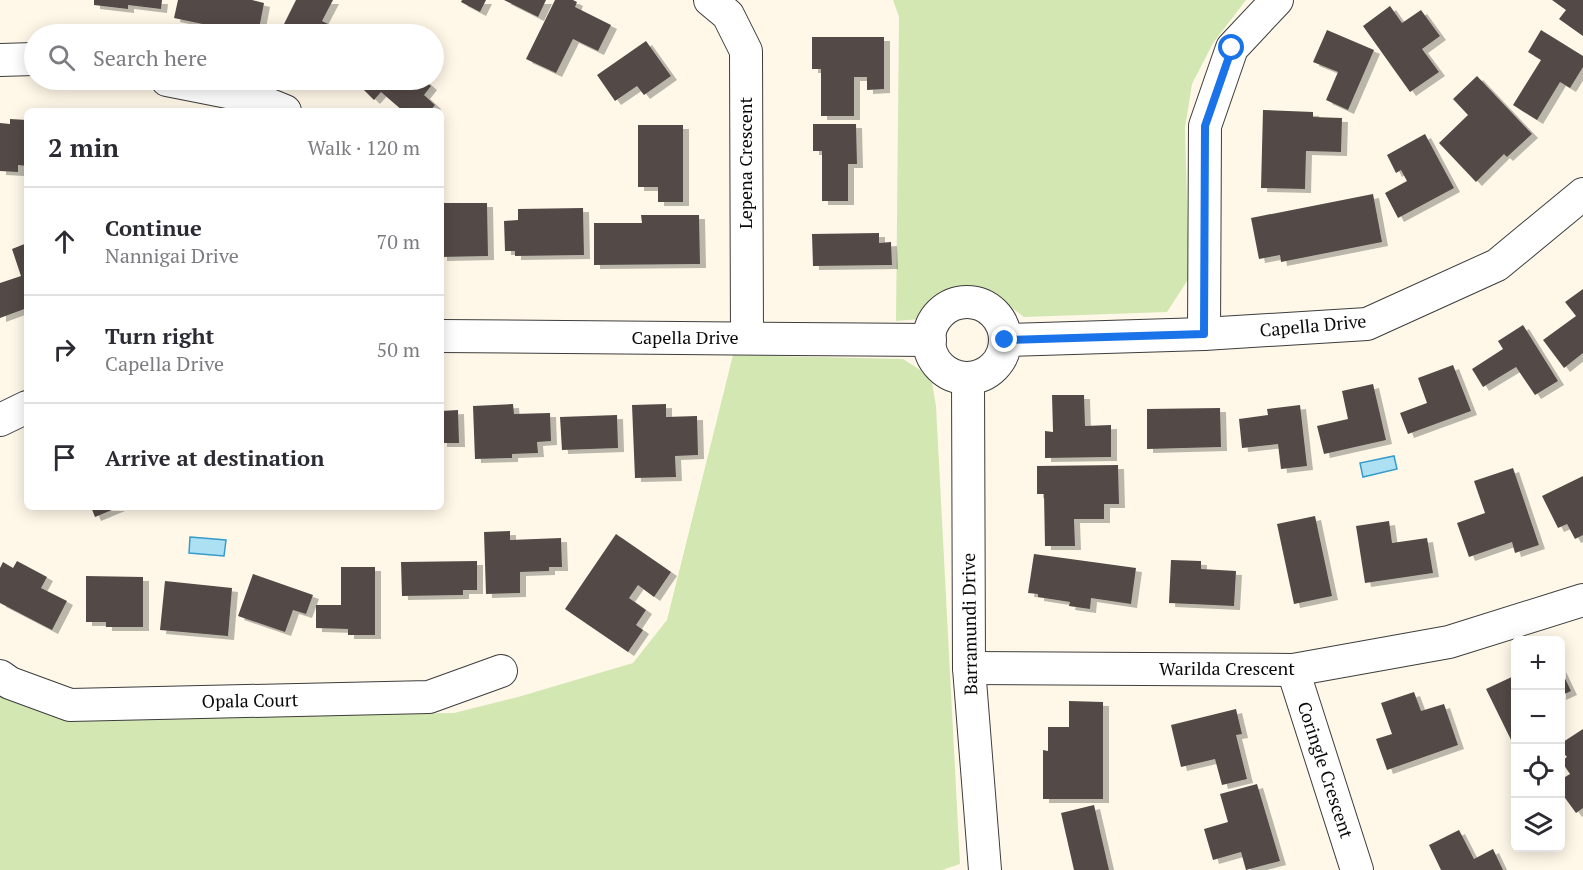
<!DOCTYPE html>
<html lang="en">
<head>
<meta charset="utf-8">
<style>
  :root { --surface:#fff; --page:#f2f2f3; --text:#2b2b33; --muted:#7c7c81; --line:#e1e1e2 }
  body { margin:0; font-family:"PT Serif",serif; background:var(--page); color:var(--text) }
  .controls { position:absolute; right:18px; bottom:18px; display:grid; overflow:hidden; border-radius:9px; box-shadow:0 3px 15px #0003 }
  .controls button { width:54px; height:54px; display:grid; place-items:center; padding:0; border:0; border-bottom:2px solid var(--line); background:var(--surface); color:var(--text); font:30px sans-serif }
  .stop { position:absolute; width:18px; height:18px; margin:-14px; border:4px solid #1a73e8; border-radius:50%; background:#fff }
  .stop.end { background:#1a73e8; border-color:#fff; box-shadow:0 2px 6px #0008 }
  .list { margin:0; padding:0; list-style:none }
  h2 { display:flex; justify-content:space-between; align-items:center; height:78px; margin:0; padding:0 24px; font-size:26px }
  h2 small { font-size:20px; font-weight:400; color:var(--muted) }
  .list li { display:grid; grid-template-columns:39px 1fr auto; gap:18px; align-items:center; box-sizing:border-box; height:108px; padding:0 24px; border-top:2px solid var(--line) }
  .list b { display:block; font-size:22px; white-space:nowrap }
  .list p { margin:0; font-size:20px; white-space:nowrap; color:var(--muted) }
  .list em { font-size:20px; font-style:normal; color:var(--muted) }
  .icon { flex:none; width:33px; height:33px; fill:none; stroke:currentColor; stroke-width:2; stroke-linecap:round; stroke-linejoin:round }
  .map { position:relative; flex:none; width:1583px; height:870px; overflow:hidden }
  .search { position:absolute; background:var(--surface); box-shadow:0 3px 15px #0003; left:24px; top:24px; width:420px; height:66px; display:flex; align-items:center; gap:15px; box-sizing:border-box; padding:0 21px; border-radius:33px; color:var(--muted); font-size:22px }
  .panel { position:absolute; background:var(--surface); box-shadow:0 3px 15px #0003; left:24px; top:108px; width:420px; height:402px; border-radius:9px }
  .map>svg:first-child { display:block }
  .green { fill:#d3e7b3 }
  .water { fill:#aee0f4; stroke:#379cca; stroke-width:1.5 }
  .building { fill:#524a47; filter:url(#shadow) }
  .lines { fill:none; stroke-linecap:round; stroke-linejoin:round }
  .minor-casing { stroke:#3d3d3d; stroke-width:34 }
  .minor { stroke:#fff; stroke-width:32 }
  .route { stroke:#1a73e8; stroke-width:8 }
  .labels { text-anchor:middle; stroke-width:6; stroke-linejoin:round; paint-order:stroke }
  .street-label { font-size:18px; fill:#0a0a0a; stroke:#fff }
</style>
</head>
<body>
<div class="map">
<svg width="1583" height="870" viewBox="0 0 1583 870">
  <defs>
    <filter id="shadow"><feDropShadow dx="6" dy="4" stdDeviation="0" flood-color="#0004"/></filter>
  </defs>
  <rect width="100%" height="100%" fill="#fff8e8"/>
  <g class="green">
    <polygon points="893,0 1246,0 1213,43 1192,84 1185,128 1189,278 1167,312 1024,317 989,291 947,294 920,319 896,321 899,17"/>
    <polygon points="733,355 903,359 931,377 936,406 960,864 942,870 0,870 0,696 59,719 454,713 518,697 633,663 667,620"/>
  </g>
  <g class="water">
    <polygon points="1394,456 1397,469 1363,477 1360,463"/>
    <polygon points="190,537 226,540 224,556 189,553"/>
  </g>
  <g class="building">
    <polygon points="94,0 162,0 161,9 128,5 128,9 94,5"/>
    <polygon points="178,0 252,0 264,3 258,34 230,34 231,30 174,18"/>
    <polygon points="296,0 333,0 322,21 348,34 279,34"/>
    <polygon points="462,0 486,0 480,12 461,2"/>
    <polygon points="504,0 546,0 538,17"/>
    <polygon points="555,0 573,0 577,2 575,7 611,25 598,51 573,39 556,73 526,59"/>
    <polygon points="1552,0 1583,0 1583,36 1559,19 1566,10"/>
    <polygon points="1390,6 1402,23 1421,10 1440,36 1422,49 1439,72 1410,92 1363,26"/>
    <polygon points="1327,30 1374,50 1348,110 1326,100 1338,72 1313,62"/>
    <polygon points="1541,30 1583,56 1583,67 1570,88 1560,82 1537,120 1513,105 1541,60 1528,52"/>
    <polygon points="812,37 884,37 884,89 867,90 867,77 854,77 854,116 821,116 821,69 812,69"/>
    <polygon points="646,41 671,76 644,95 637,86 615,101 597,75"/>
    <polygon points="1477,76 1532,134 1507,157 1504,154 1476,182 1439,143 1468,115 1453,99"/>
    <polygon points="366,80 424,80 431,86 424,95 435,105 430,111 403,111 381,92 374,100 360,86"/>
    <polygon points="1263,110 1313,112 1313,117 1342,118 1341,152 1306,151 1305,189 1261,188"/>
    <polygon points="10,119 27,120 27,166 18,165 18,172 0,171 0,123 10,124"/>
    <polygon points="813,124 856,124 857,164 848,164 848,201 822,201 822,151 813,151"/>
    <polygon points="638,125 683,125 683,202 658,202 658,187 638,187"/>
    <polygon points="1425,134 1454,188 1398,218 1385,193 1407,181 1401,170 1396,173 1387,155"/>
    <polygon points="1373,194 1382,242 1281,262 1280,255 1259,259 1251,218"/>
    <polygon points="441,203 487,203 488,256 441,257"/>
    <polygon points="583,208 584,255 515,256 515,251 505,251 504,221 518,220 518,209"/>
    <polygon points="641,215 699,215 700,264 594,265 594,223 642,223"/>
    <polygon points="879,233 879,243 891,242 892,265 813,266 812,234"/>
    <polygon points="27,243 27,308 0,318 0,283 21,276 12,249"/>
    <polygon points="1583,289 1583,353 1564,368 1543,340 1576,316 1565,302"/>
    <polygon points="1523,325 1558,381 1535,395 1516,367 1483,387 1472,369 1503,349 1498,341"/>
    <polygon points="1453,365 1471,411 1408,434 1400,413 1427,403 1418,378"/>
    <polygon points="1373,384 1386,440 1324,454 1317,426 1348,419 1342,391"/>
    <polygon points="1052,395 1084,395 1085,426 1111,425 1111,457 1045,458 1045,431 1053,432"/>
    <polygon points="513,404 514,414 550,413 551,441 537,442 538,453 512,454 512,458 475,459 473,406"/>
    <polygon points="666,404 666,417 697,416 698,455 675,456 676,477 635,478 632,405"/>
    <polygon points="1300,405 1307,466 1281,469 1278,444 1242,448 1239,419 1268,415 1267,409"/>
    <polygon points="1220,408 1221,447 1147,449 1147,409"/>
    <polygon points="458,410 459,443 441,443 441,411"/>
    <polygon points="617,415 618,448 562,450 560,417"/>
    <polygon points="1118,465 1119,504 1104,504 1104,519 1074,519 1075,546 1045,546 1044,494 1037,494 1037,466"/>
    <polygon points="1513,468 1539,545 1515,553 1512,542 1469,557 1457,523 1485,513 1474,481"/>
    <polygon points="1583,476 1583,535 1575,539 1567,524 1558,528 1542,496"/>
    <polygon points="91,507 119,507 95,517"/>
    <polygon points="1315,516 1332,596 1294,604 1277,524"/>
    <polygon points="1389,521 1392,543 1427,538 1433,573 1365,583 1356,526"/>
    <polygon points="510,531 510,540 561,538 562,567 549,567 549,571 520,572 520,593 486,594 484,532"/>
    <polygon points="616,534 671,572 654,597 638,585 629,598 646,610 636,625 643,630 628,652 565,609"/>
    <polygon points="1034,554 1136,568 1131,604 1091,598 1090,609 1069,606 1070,602 1038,597 1038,594 1028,593"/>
    <polygon points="1171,560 1201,561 1201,569 1236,571 1234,606 1169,603"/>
    <polygon points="17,561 47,577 41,588 67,601 52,630 0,603 0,568 3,562 13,568"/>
    <polygon points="477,561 477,590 463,590 463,595 402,596 401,562"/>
    <polygon points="341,567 375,567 375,635 348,635 348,629 316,628 316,605 341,605"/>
    <polygon points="253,574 313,595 306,614 293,610 285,632 238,616"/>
    <polygon points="86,576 143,577 143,627 106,627 106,622 86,622"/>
    <polygon points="165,581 232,588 228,636 160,630"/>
    <polygon points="1560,668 1571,691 1560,696"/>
    <polygon points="1516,675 1516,750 1486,689"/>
    <polygon points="1414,692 1421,711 1444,704 1458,745 1387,770 1376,739 1392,734 1381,703"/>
    <polygon points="1069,701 1103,702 1103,799 1043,799 1043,750 1048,751 1048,727 1069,727"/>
    <polygon points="1236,709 1242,734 1236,735 1247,779 1222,785 1215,759 1181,767 1171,725"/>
    <polygon points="1583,729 1583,808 1576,813 1560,791 1560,780 1570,774 1561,761 1567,757 1560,749 1560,744"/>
    <polygon points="1257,784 1280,861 1246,870 1241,852 1213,860 1204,829 1228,822 1220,794"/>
    <polygon points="1094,805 1109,870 1074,870 1061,813"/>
    <polygon points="1459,830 1474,859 1493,849 1503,870 1441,870 1429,845"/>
  </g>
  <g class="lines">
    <g class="minor-casing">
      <g id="minor">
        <polyline points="710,0 728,15 746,51 747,338"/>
        <polyline points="0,60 34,59"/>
        <polyline points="167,80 248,96 285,111"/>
        <circle cx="967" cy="340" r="38"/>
        <polyline points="1204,334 1205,126 1232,48 1277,0"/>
        <polyline points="441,336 930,340"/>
        <polyline points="1005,340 1204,334 1367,324 1497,265 1583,194"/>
        <polyline points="968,378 969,668 985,870"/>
        <polyline points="0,420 27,407"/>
        <polyline points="969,668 1293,670 1449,642 1583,600"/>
        <polyline points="1293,670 1357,870"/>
        <polyline points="0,676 10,683 70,705 429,697 501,671"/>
      </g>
    </g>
    <use href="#minor" class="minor"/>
  </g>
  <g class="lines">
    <polyline class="route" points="1005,340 1204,334 1205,126 1232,48"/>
  </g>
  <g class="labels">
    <g class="street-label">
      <text transform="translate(746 163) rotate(-90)" y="6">Lepena Crescent</text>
      <text transform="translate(1313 326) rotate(-5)" y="6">Capella Drive</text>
      <text x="685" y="344">Capella Drive</text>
      <text transform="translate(970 624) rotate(-91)" y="6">Barramundi Drive</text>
      <text x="1227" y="675">Warilda Crescent</text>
      <text transform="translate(250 701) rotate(-1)" y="6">Opala Court</text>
      <text transform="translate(1325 770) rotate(72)" y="6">Coringle Crescent</text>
    </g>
  </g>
</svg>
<div class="controls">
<button>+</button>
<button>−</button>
<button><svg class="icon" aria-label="locate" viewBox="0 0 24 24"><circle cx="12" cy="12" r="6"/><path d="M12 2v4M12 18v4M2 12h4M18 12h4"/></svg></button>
<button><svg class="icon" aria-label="layers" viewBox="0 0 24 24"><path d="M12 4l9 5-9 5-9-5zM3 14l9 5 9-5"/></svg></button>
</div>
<div class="stop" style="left:1232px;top:48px"></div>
<div class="stop end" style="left:1005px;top:340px"></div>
<div class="search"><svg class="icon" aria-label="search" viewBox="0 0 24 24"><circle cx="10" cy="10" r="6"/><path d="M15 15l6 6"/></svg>Search here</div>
<section class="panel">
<h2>2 min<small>Walk · 120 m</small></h2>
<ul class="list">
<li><svg class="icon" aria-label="ahead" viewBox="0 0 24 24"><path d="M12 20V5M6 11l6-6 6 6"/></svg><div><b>Continue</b><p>Nannigai Drive</p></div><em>70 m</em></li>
<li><svg class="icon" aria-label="right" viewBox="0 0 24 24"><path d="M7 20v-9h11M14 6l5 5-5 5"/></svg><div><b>Turn right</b><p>Capella Drive</p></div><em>50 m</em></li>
<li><svg class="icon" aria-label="arrive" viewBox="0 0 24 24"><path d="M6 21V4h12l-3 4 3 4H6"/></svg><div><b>Arrive at destination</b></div></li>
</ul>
</section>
</div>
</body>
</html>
